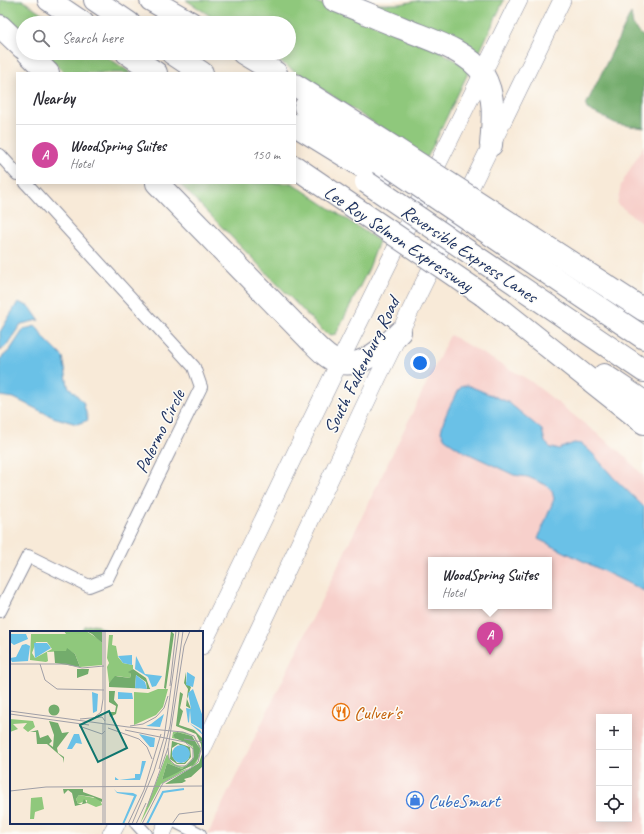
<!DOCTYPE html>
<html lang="en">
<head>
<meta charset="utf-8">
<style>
  :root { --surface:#fff; --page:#f7f7f7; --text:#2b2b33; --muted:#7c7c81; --line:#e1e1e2; --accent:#7c3aed }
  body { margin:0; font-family:Caveat,sans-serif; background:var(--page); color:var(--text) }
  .controls { position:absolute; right:12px; bottom:12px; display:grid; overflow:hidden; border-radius:0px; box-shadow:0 2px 10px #0003 }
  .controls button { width:36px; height:36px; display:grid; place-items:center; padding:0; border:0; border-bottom:1px solid var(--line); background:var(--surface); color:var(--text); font:20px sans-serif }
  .you { position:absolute; left:420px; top:363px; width:14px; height:14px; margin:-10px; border:3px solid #fff; border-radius:50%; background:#1a73e8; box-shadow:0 0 0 6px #1a73e833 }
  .badge { display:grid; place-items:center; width:26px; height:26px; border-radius:50%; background:var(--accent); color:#fff; font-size:13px; font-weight:700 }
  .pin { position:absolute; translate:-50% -33px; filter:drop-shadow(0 1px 2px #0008) }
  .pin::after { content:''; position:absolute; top:21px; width:14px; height:12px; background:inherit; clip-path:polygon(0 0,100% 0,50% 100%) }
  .popup { position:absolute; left:428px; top:557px; width:124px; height:52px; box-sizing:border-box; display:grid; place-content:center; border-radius:0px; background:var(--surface); filter:drop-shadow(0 1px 3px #0005); font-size:13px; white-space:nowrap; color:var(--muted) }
  .popup b { font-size:15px; color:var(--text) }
  .popup::after { content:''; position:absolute; left:50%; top:100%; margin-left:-8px; border:8px solid transparent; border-top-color:var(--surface) }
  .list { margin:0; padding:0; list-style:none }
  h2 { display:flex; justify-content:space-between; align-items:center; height:52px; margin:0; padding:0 16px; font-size:17px }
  h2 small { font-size:13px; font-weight:400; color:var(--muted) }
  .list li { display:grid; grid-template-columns:26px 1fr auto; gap:12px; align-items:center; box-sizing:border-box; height:60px; padding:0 16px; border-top:1px solid var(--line) }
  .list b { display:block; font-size:15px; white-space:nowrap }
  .list p { margin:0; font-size:13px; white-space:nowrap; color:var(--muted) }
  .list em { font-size:13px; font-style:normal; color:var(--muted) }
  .icon { flex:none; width:22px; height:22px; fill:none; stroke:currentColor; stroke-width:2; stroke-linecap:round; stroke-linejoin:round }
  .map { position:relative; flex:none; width:644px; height:834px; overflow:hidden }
  .search { position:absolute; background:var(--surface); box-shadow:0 2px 10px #0003; left:16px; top:16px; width:280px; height:44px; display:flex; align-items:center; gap:10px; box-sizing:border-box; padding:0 14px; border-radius:22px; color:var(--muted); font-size:15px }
  .panel { position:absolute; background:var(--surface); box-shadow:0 2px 10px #0003; left:16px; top:72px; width:280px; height:112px; border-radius:0px }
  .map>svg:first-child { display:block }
  .built { fill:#f7d0cb; fill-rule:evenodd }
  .green { fill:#8fc87c; stroke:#557c6d }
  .forest { fill:#73ac6c; stroke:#476e65 }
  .water { fill:#6ac1e7; stroke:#4278a2 }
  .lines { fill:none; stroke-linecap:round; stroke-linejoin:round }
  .street-casing { stroke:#8a8c9b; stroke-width:14 }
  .secondary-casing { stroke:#8a8c9b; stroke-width:18 }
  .highway-casing { stroke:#8a8c9b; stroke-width:24 }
  .street { stroke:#fff; stroke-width:12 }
  .secondary { stroke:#fff; stroke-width:17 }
  .highway { stroke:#fff; stroke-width:22 }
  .highway-bridge-casing { stroke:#8a8c9b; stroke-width:24; stroke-linecap:butt }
  .highway-bridge { stroke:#fff; stroke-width:22 }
  .labels { text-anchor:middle; stroke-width:3; stroke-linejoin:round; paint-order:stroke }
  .street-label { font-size:19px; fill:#1b2f5e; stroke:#fdfcf7 }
  .food-label { font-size:19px; fill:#c56008; stroke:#fdfcf7; text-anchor:start }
  .shop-label { font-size:19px; fill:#366cbe; stroke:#fdfcf7; text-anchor:start }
  .inset-river { fill:none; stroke:#6ac1e7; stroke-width:2 }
  .inset-road { fill:none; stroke:#a09fa7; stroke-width:1 }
  .view { fill:#0f766e; fill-opacity:0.15; stroke:#0f766e; stroke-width:2 }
  .inset-edge { fill:none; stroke:#1b2f5e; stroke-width:2 }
</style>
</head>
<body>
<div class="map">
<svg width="644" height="834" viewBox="0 0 644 834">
  <rect width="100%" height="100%" fill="#fdfcf7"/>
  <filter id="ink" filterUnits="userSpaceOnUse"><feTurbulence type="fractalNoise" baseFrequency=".025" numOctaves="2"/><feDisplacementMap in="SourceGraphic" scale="8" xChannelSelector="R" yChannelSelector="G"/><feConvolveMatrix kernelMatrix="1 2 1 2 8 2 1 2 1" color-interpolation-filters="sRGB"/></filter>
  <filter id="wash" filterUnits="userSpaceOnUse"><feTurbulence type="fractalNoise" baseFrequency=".012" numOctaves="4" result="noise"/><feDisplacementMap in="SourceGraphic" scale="16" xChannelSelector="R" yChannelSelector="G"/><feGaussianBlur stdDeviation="0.9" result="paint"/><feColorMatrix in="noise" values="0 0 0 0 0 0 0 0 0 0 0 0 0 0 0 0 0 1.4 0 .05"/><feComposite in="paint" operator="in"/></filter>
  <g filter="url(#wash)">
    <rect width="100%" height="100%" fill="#f8ead8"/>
    <g class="built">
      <polygon points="644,145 644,224 617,204 621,185"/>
      <path d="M450,335L529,380L619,451L644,476V834H208ZM431,560H549V606H431ZM599,717H629V819H599Z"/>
    </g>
    <g class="green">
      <polygon points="0,0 22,0 57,23 23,23 23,36 0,14"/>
      <polygon points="186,0 311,0 433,47 470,69 427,158 267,53 289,53 289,23 221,23"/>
      <polygon points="421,0 504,0 480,51 475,53 367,4 400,4"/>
      <polygon points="42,53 101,53 131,73 66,73"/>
      <polygon points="179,183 292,183 379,241 369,268 336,334 331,335 325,333"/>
      <polygon points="94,624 110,632 82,632 85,626"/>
    </g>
    <polygon class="forest" points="631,13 633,26 644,37 644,128 617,124 587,109 586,105"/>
    <g class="water">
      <polygon points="18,302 30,307 39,320 21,324 6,346 0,351 0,332"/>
      <polygon points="36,326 45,339 63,357 68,386 83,402 88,420 77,424 53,417 14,398 0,396 0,359 10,350 24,329"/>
      <path d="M467,385L508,402L542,430L545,442L551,448L559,449L574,443L582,444L593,454L613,477L644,507V591L538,539L554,499L552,491L546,485L528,477L514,475L463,451L445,439L441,432C444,415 452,401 461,387Z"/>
    </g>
  </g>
  <g filter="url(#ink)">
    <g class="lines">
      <g class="street-casing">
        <g id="street">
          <polyline points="0,155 17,174"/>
          <polyline points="0,611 28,556 89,586 107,579 201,387 194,367 26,183"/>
          <polyline points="136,823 146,834"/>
          <polyline points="178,823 200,834"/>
        </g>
      </g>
      <g class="secondary-casing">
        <g id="secondary">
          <polyline points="202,646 339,363 519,0"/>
          <polyline points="202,750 378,377 562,0"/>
          <polyline points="111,834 117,823"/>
          <polyline points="162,834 167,823"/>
        </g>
      </g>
      <g class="highway-casing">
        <g id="highway">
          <polyline points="49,0 83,23"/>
          <polyline points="95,0 129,23"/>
          <polyline points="151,0 191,23"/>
          <path d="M334,0C357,9 379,19 402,28C427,39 468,50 483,74C496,96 493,121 491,145"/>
          <polyline points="0,26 23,48"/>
          <polyline points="28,53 48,73"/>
          <polyline points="127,53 156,73"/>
          <polyline points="172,53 202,73"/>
          <polyline points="243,53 276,73"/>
          <polyline points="295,85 396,149"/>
          <polyline points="305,107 388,165"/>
          <polyline points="295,125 381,178"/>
          <polyline points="295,167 364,214"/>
          <path d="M157,183L311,341C319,349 328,359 338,362C361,370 386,346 400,332"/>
          <polyline points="516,227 644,310"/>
          <polyline points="506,245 644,338"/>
          <polyline points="494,269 644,371"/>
          <polyline points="483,295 644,423"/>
          <polyline points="604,375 644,402"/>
        </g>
      </g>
      <use href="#street" class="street"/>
      <use href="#secondary" class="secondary"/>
      <use href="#highway" class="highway"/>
      <g class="highway-bridge-casing">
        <g id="highway-bridge">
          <polyline points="396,149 516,227"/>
          <polyline points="388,165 506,245"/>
          <polyline points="366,182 494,269"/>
          <polyline points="364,214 483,295"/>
        </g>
      </g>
      <use href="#highway-bridge" class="highway-bridge"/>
    </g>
  </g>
  <defs>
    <g id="restaurant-ring" transform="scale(0.9)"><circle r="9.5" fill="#fdfcf7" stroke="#e8710a" stroke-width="1.5"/><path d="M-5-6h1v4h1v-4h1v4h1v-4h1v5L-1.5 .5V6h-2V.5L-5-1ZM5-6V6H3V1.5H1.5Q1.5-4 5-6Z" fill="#e8710a"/></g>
    <g id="shop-ring" transform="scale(0.9)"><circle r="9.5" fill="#fdfcf7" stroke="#3f7fe0" stroke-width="1.5"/><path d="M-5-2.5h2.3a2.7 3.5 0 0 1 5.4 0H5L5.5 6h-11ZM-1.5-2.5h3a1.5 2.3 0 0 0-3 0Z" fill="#3f7fe0"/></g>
  </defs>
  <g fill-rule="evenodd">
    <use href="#restaurant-ring" x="341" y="712"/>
    <use href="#shop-ring" x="415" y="800"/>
  </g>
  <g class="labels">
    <g class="street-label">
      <text transform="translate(399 238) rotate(34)" y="7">Lee Roy Selmon Expressway</text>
      <text transform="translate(470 253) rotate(34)" y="7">Reversible Express Lanes</text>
      <text transform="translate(361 365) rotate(-64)" y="7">South Falkenburg Road</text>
      <text transform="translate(159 431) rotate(-64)" y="7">Palermo Circle</text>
    </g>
    <g class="food-label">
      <text x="354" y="719">Culver's</text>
    </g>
    <g class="shop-label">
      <text x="428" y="807">CubeSmart</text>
    </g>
  </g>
  <g transform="translate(10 631)">
    <rect width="193" height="193" fill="#f8ead8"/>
    <path d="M54,0H76L87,7L92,12V34L70,36L65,23L57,18V20L37,21L38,30L36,31L20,29L21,3H56ZM26,11H37L42,18L25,27L22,22ZM99,4H103L102,14L106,15L108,26L113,32L123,34V38L119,41L121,43L120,47L107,45L99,52L97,36L99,32L97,27ZM148,58H158L153,76L146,84L124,94V61L138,62ZM0,88L23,90L25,96L18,101L13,97L17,92L3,93L8,98L0,101ZM163,101H174L184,106L190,115V123L189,126L185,134L181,136L151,153L130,193L157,123L162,132L172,136L179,133L184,125L183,117L177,111L182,114L185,120L182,131L172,138L157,132L152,149L164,142L180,137L189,123L188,114L183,105L167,101L163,104L167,108L162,107ZM69,164L90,168L92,174L86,176L77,172V169L68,173L66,168ZM32,166L34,178L25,181L24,188H20L21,167Z" fill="#8fc87c" fill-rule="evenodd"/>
    <path d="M76,0H92V12L82,3ZM161,0L164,3L156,58L154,57ZM57,17L65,23L70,36L45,32L44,20H56ZM67,38H79L78,43L67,47ZM123,38L136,47L140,58H142L99,56V52L105,45L120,47L121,43L118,41ZM126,44L136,51L137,58L125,57ZM176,41V51L181,56L177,68L181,78L176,75L178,58L174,52ZM99,60H105L104,69L108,74L106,83L100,86L99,81H105L106,75L99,71ZM170,61L173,63L170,77L173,80L169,94L184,99L192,107L193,135L181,146L174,148L176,150L172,152L155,153L189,132L192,123L191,113L186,103L166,95ZM38.5 79a5.5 5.5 0 1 1 11 0a5.5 5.5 0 1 1-11 0ZM39,90L48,92L52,102L59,101L47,117L48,122L54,126V132L53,127L37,113H27L26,101H20L28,99L30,107L38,104L42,110L39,113L43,116L44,104ZM167,101L182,105L190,118L188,127L183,134L152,149L157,132L172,138L184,126L183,115L165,107L163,104ZM162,110L180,116L181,126L175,133H167L160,128ZM168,113L178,118L179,127L174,132H167L162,125V117ZM53,158H73V161L92,168V171L83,166L69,164L66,168L68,173H72L74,168L77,172L65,175L62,162L58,159L54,163Z" fill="#73ac6c" fill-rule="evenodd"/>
    <path d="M0,3H16L18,8L4,14L0,11ZM24,12H37L41,17L25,27ZM16,13L20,15L18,30L2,31L0,27L6,26L12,14ZM122,24V34L113,32L108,25ZM126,25L135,43L152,45L146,55L142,56L138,46L125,38ZM177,41L185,46L183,56L176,54ZM126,44L135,51L137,58L125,57ZM183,58L193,86V99L181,92L180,79L179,92L190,99L193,104L178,91L176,77L181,78L178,62ZM82,61L88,63L87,80L83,82ZM108,61L122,62L123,68H108ZM154,83L150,96L136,95L141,93ZM64,103H69L72,113L66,112L62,118H57ZM129,103L145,107L144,116H140ZM162 123a9 9 0 1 1 18 0a9 9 0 1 1-18 0ZM132,130H136L130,149H105V146L109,149L125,147V143H130ZM104,158L107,161L123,162L127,164L114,193H112L124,165L107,162Z" fill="#6ac1e7"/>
    <path class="inset-river" d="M137,193L153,161L174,158"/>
    <path class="inset-road" d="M93,0V68M95,0V193M0,33H56L72,37L94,35M30,33L35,49L47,58L94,59M160,55L166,0M0,80L118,96L173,101L184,105L191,118L188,131L181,137L153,152L132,193M0,83L79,94M85,86L91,81L93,68M70,88L92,86L95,90M93,93V193M69,95L92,103L95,100M120,95L133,93L146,86L154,77L158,65M98,97L129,108L137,116L142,128M115,99L175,111L183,118V128L176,135H166L159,128L158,117M174,108L193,111M149,138L160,95L173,0M0,160L36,156L193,155M137,176L158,117L174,15L180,0M118,193L134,159L151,103M122,193L144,140L154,107L169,0M126,193L136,172M162,193L169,183L193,180"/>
    <path class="view" d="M99,80L117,117L88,131L70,94Z"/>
    <rect width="193" height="193" class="inset-edge"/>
  </g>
</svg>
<div class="controls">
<button>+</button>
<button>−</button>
<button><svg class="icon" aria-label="locate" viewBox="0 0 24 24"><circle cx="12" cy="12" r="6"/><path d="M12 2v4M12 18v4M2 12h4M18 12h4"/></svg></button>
</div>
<div class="you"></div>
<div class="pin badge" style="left:490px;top:655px;background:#d1479c">A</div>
<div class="popup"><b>WoodSpring Suites</b>Hotel</div>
<div class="search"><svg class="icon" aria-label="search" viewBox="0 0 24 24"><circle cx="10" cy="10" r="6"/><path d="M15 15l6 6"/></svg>Search here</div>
<section class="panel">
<h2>Nearby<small></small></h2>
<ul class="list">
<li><span class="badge" style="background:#d1479c">A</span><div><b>WoodSpring Suites</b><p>Hotel</p></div><em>150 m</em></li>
</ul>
</section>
</div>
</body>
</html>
